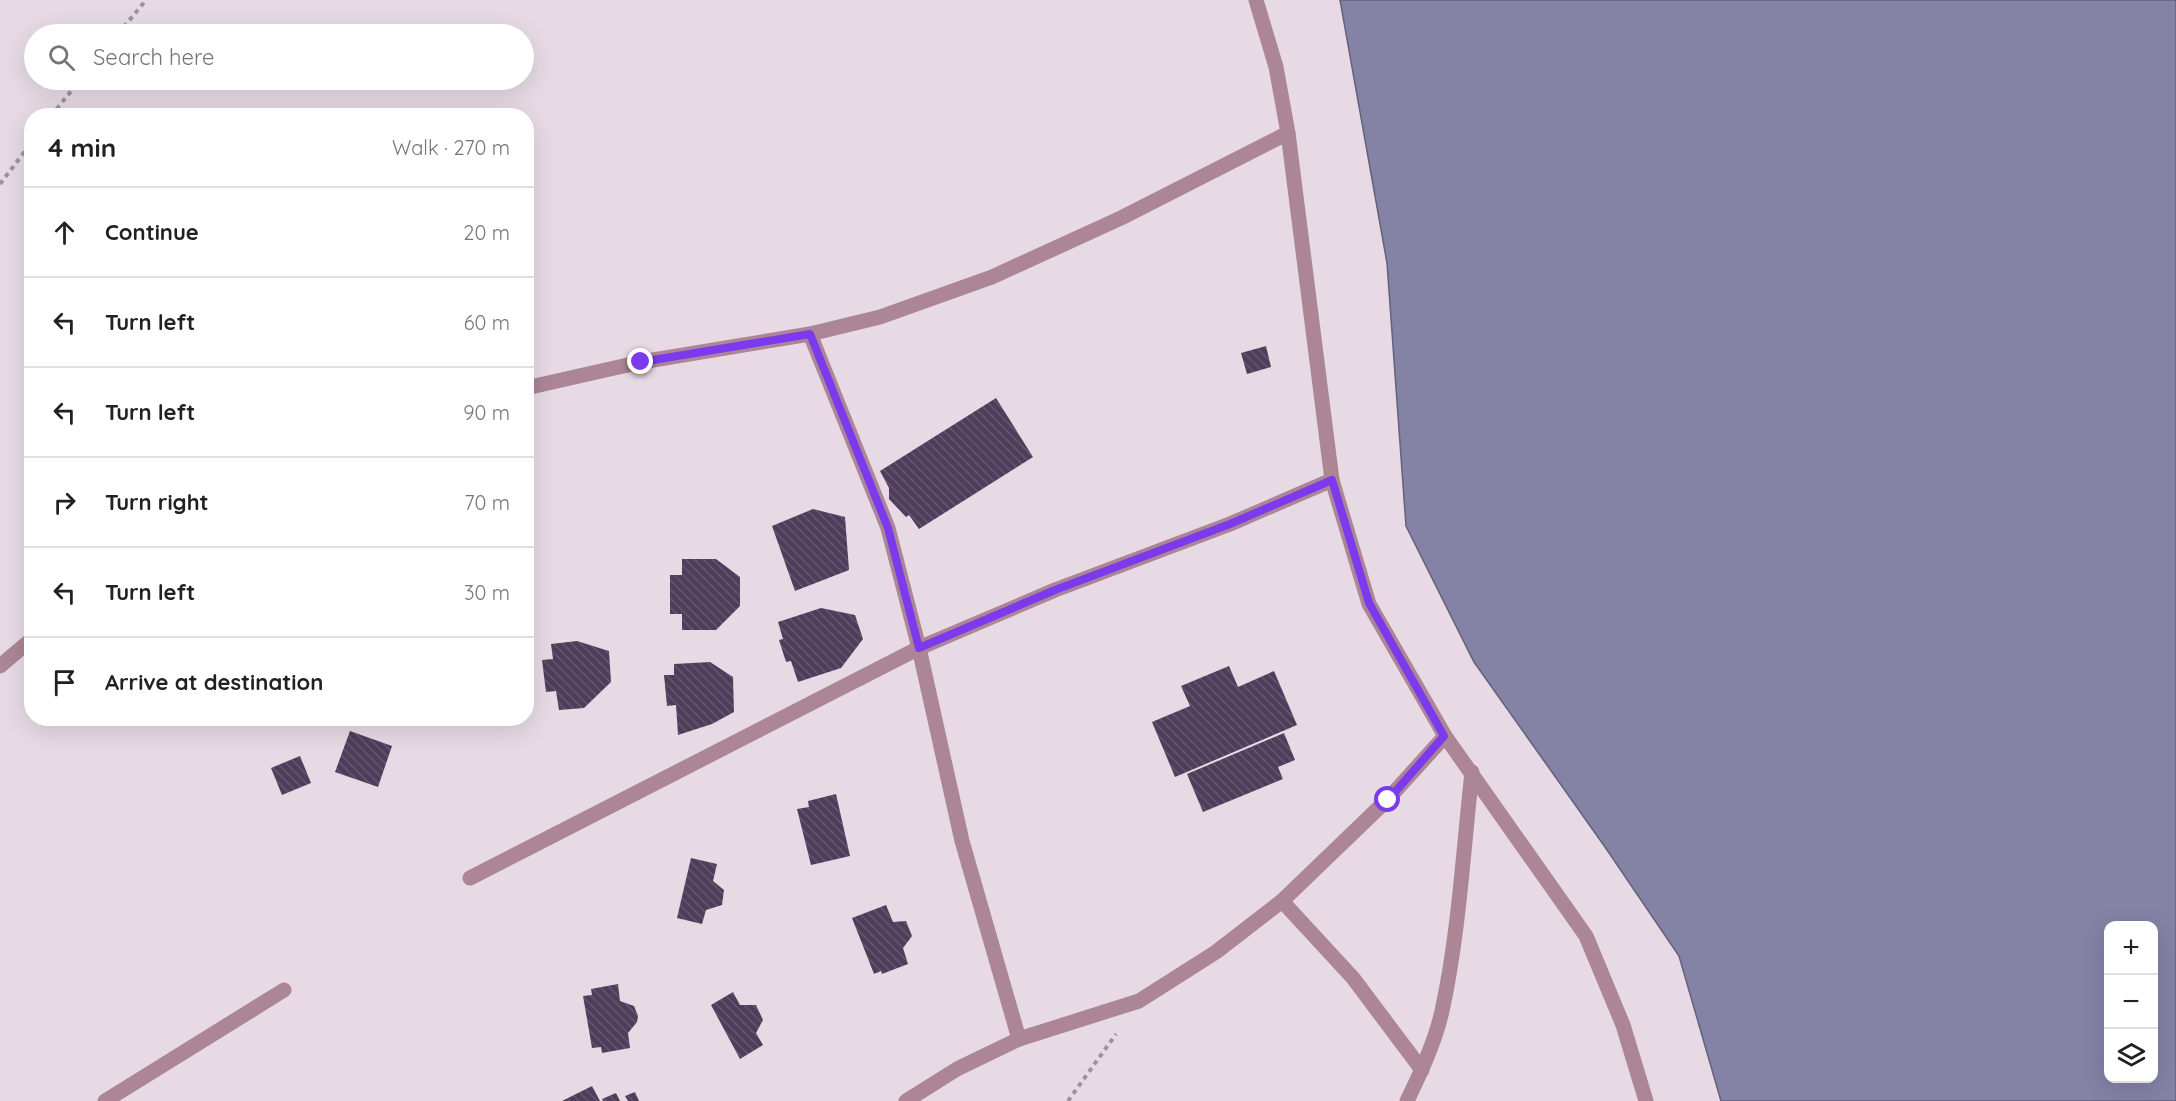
<!DOCTYPE html>
<html lang="en">
<head>
<meta charset="utf-8">
<style>
  :root { --surface:#fff; --page:#f2f2f2; --text:#202124; --muted:#757577; --line:#e0e0e0 }
  body { margin:0; font-family:Quicksand,sans-serif; background:var(--page); color:var(--text) }
  .controls { position:absolute; right:18px; bottom:18px; display:grid; overflow:hidden; border-radius:12px; box-shadow:0 6px 24px #0002 }
  .controls button { width:54px; height:54px; display:grid; place-items:center; padding:0; border:0; border-bottom:2px solid var(--line); background:var(--surface); color:var(--text); font:30px sans-serif }
  .stop { position:absolute; width:18px; height:18px; margin:-14px; border:4px solid #7c3aed; border-radius:50%; background:#fff }
  .stop.end { background:#7c3aed; border-color:#fff; box-shadow:0 2px 6px #0008 }
  .list { margin:0; padding:0; list-style:none }
  h2 { display:flex; justify-content:space-between; align-items:center; height:78px; margin:0; padding:0 24px; font-size:26px }
  h2 small { font-size:20px; font-weight:400; color:var(--muted) }
  .list li { display:grid; grid-template-columns:39px 1fr auto; gap:18px; align-items:center; box-sizing:border-box; height:90px; padding:0 24px; border-top:2px solid var(--line) }
  .list b { display:block; font-size:22px; white-space:nowrap }
  .list em { font-size:20px; font-style:normal; color:var(--muted) }
  .icon { flex:none; width:33px; height:33px; fill:none; stroke:currentColor; stroke-width:2; stroke-linecap:round; stroke-linejoin:round }
  .map { position:relative; flex:none; width:2176px; height:1101px; overflow:hidden }
  .search { position:absolute; background:var(--surface); box-shadow:0 6px 24px #0002; left:24px; top:24px; width:510px; height:66px; display:flex; align-items:center; gap:15px; box-sizing:border-box; padding:0 21px; border-radius:33px; color:var(--muted); font-size:22px }
  .panel { position:absolute; background:var(--surface); box-shadow:0 6px 24px #0002; left:24px; top:108px; width:510px; height:618px; border-radius:24px }
  .map>svg:first-child { display:block }
  .water { fill:#8482a5; stroke:#64617b; stroke-width:1.5; fill-rule:evenodd }
  .building { fill:url(#building-back-hatch) }
  .lines { fill:none; stroke-linecap:round; stroke-linejoin:round }
  .path { stroke:#9d939b; stroke-width:4; stroke-dasharray:4.5 4.5; stroke-linecap:butt }
  .lane { stroke:#ac8695; stroke-width:15 }
  .street { stroke:#ac8695; stroke-width:15 }
  .route { stroke:#7c3aed; stroke-width:8 }
</style>
</head>
<body>
<div class="map">
<svg width="2176" height="1101" viewBox="0 0 2176 1101">
  <defs>
    <pattern id="building-back-hatch" width="6" height="6" patternUnits="userSpaceOnUse" patternTransform="scale(1.5)"><rect width="6" height="6" fill="#4e3e5b"/><path d="M-1 5l2 2M0 0l6 6M5-1l2 2" fill="none" stroke="#64566e"/></pattern>
  </defs>
  <rect width="100%" height="100%" fill="#e7dae5"/>
  <path class="water" d="M1340,0H2176V1101H1721L1679,956L1605,847L1474,662L1406,526L1387,263ZM2108,926H2154V1078H2108Z"/>
  <g class="building">
    <polygon points="1266,346 1271,367 1247,374 1241,353"/>
    <polygon points="996,398 1033,457 919,529 909,515 906,517 889,499 889,488 880,471"/>
    <polygon points="813,509 845,517 849,570 795,591 772,526"/>
    <polygon points="682,559 716,559 740,577 740,606 716,630 682,630 682,614 670,614 670,575 682,575"/>
    <polygon points="821,608 855,615 863,639 841,668 798,682 791,661 786,662 779,640 783,639 778,622"/>
    <polygon points="577,641 609,651 611,682 584,708 559,710 556,691 546,692 542,660 553,659 551,644"/>
    <polygon points="710,662 733,677 734,712 712,724 678,735 676,705 667,706 664,675 674,675 674,664"/>
    <polygon points="1229,666 1238,687 1274,671 1297,725 1175,777 1152,722 1190,706 1181,686"/>
    <polygon points="350,731 392,746 378,787 335,772"/>
    <polygon points="1284,733 1295,760 1278,767 1283,779 1203,812 1187,774"/>
    <polygon points="300,756 311,783 282,795 271,768"/>
    <polygon points="836,794 850,856 811,865 797,809 809,807 808,801"/>
    <polygon points="691,858 717,864 713,881 724,890 722,905 706,910 702,924 677,918"/>
    <polygon points="886,905 893,922 906,921 912,936 903,948 908,964 882,974 881,971 874,974 852,918"/>
    <polygon points="618,984 620,1001 634,1006 638,1016 637,1022 628,1033 630,1048 602,1053 601,1047 592,1048 583,996 592,995 591,989"/>
    <polygon points="733,992 740,1005 756,1005 763,1020 756,1033 763,1045 740,1059 711,1005"/>
    <polygon points="592,1086 600,1101 562,1101"/>
    <polygon points="635,1092 639,1101 628,1101 625,1096"/>
    <polygon points="616,1093 620,1101 603,1101 602,1099"/>
  </g>
  <g class="lines">
    <g class="path">
      <polyline points="118,34 146,0"/>
      <polyline points="51,116 80,80"/>
      <polyline points="0,184 32,142"/>
      <polyline points="1068,1101 1116,1034"/>
    </g>
    <g class="lane">
      <polyline points="810,334 888,528 919,648 962,841 1019,1039"/>
      <polyline points="526,388 641,362 810,334 880,317 992,277 1121,218 1288,133"/>
      <polyline points="0,666 32,639"/>
      <polyline points="470,878 919,648 1055,590 1230,524 1332,480"/>
      <polyline points="1282,901 1353,978 1422,1070"/>
      <polyline points="105,1101 284,990"/>
      <polyline points="906,1101 957,1069 1019,1039 1139,1001 1216,952 1282,901 1388,799 1445,736"/>
      <path d="M1407,1101C1421,1072 1435,1042 1442,1011C1459,933 1463,852 1472,772"/>
    </g>
    <polyline class="street" points="1256,0 1276,67 1288,133 1332,480 1369,604 1445,736 1586,936 1623,1025 1646,1101"/>
  </g>
  <g class="lines">
    <polyline class="route" points="641,362 810,334 888,528 919,648 1055,590 1230,524 1332,480 1369,603 1444,736 1388,800"/>
  </g>
</svg>
<div class="controls">
<button>+</button>
<button>−</button>
<button><svg class="icon" aria-label="layers" viewBox="0 0 24 24"><path d="M12 4l9 5-9 5-9-5zM3 14l9 5 9-5"/></svg></button>
</div>
<div class="stop" style="left:1388px;top:800px"></div>
<div class="stop end" style="left:641px;top:362px"></div>
<div class="search"><svg class="icon" aria-label="search" viewBox="0 0 24 24"><circle cx="10" cy="10" r="6"/><path d="M15 15l6 6"/></svg>Search here</div>
<section class="panel">
<h2>4 min<small>Walk · 270 m</small></h2>
<ul class="list">
<li><svg class="icon" aria-label="ahead" viewBox="0 0 24 24"><path d="M12 20V5M6 11l6-6 6 6"/></svg><div><b>Continue</b></div><em>20 m</em></li>
<li><svg class="icon" aria-label="left" viewBox="0 0 24 24"><path d="M17 20v-9H6M10 6l-5 5 5 5"/></svg><div><b>Turn left</b></div><em>60 m</em></li>
<li><svg class="icon" aria-label="left" viewBox="0 0 24 24"><path d="M17 20v-9H6M10 6l-5 5 5 5"/></svg><div><b>Turn left</b></div><em>90 m</em></li>
<li><svg class="icon" aria-label="right" viewBox="0 0 24 24"><path d="M7 20v-9h11M14 6l5 5-5 5"/></svg><div><b>Turn right</b></div><em>70 m</em></li>
<li><svg class="icon" aria-label="left" viewBox="0 0 24 24"><path d="M17 20v-9H6M10 6l-5 5 5 5"/></svg><div><b>Turn left</b></div><em>30 m</em></li>
<li><svg class="icon" aria-label="arrive" viewBox="0 0 24 24"><path d="M6 21V4h12l-3 4 3 4H6"/></svg><div><b>Arrive at destination</b></div></li>
</ul>
</section>
</div>
</body>
</html>
